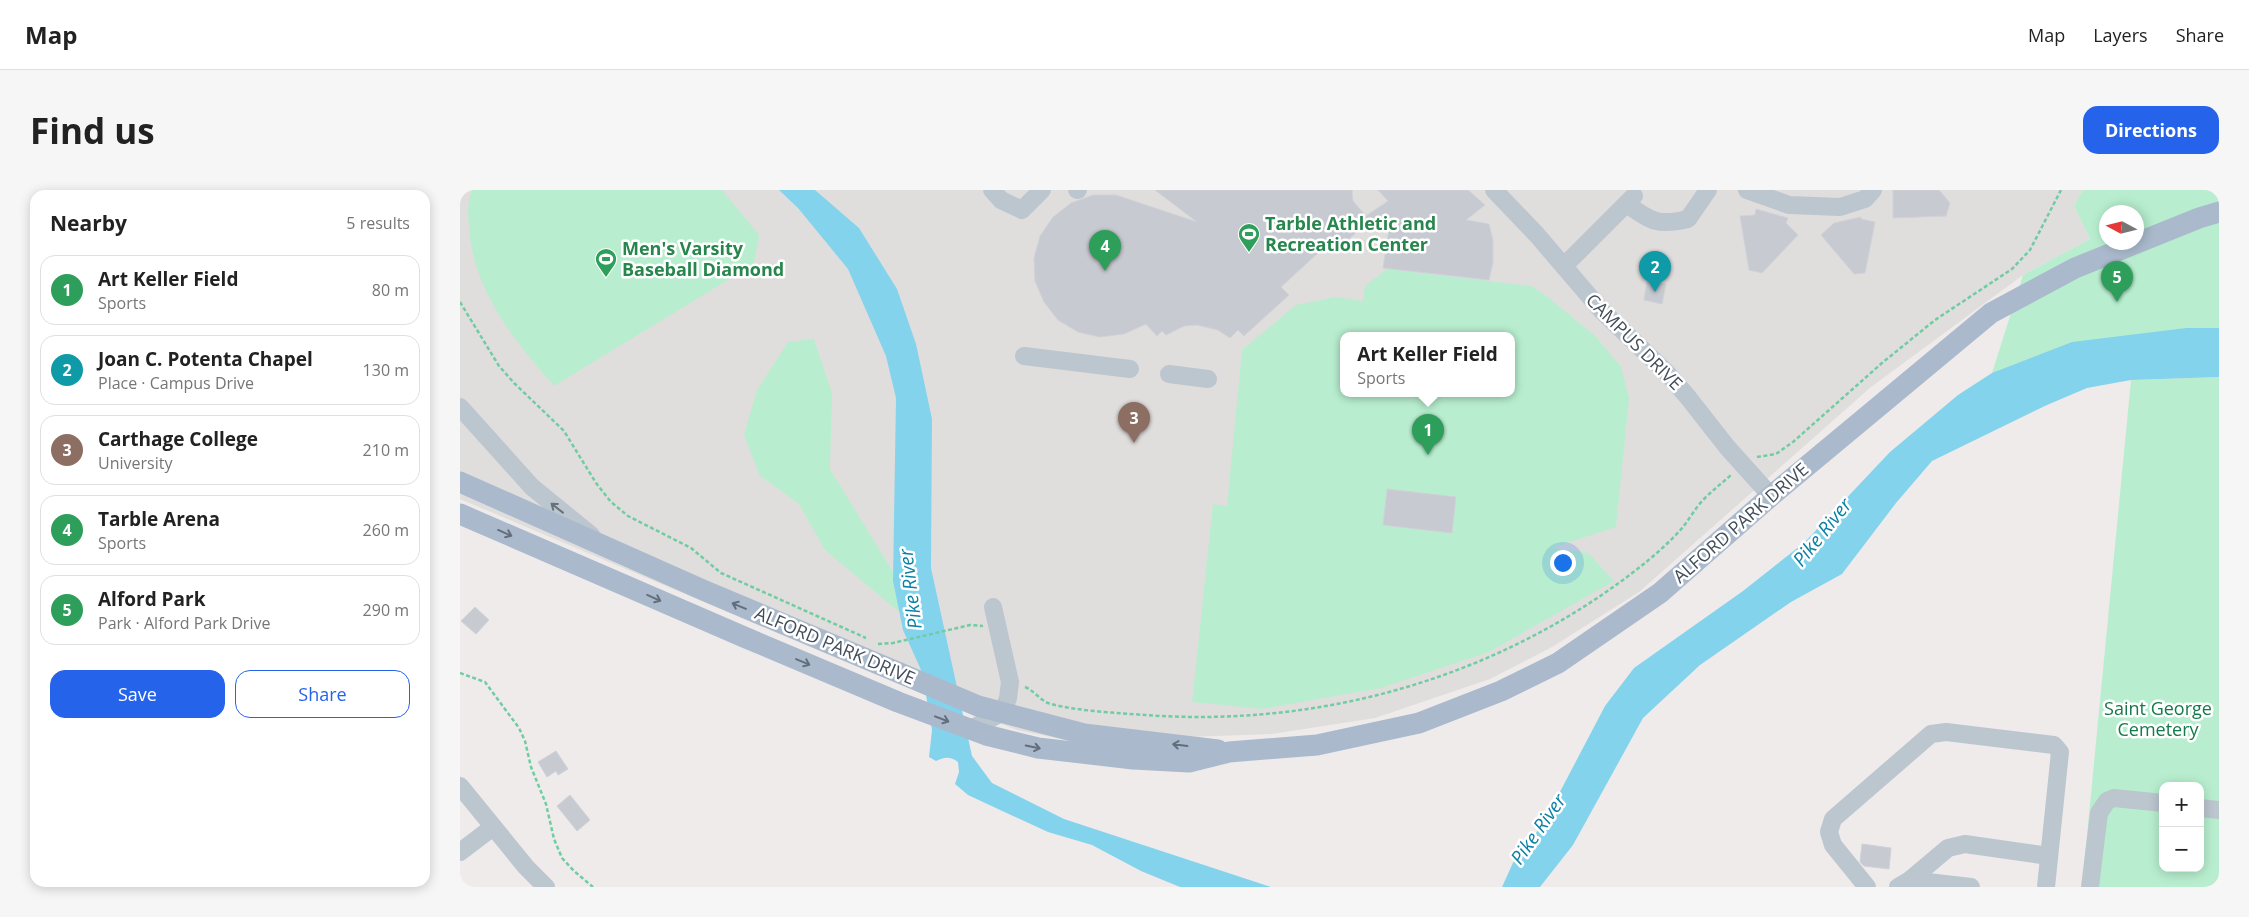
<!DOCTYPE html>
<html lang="en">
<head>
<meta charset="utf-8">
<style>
  :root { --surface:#fff; --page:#f6f6f6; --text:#222; --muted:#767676; --line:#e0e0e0; --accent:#2563eb }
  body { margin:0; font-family:"Open Sans",sans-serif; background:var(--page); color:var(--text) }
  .controls { position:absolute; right:15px; bottom:15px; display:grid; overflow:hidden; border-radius:10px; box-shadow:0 2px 12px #0003 }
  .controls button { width:45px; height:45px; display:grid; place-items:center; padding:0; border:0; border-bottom:1px solid var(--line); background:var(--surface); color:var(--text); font:25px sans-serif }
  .compass { position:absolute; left:1639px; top:15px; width:45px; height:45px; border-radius:50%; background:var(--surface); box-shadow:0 2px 12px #0003; rotate:277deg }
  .you { position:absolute; left:1102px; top:372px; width:18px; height:18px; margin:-12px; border:4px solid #fff; border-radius:50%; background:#1a73e8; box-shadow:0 0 0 8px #1a73e833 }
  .badge { display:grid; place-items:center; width:32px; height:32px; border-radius:50%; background:var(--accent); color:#fff; font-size:16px; font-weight:700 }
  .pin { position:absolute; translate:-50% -41px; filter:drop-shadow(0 1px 2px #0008) }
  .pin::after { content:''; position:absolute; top:26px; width:18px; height:15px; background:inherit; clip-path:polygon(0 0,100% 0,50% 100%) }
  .popup { position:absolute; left:880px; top:142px; width:175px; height:65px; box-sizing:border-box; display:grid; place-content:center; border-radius:10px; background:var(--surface); filter:drop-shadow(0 1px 4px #0005); font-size:16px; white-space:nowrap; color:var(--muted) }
  .popup b { font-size:19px; color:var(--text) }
  .popup::after { content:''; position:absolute; left:50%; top:100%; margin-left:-10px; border:10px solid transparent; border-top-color:var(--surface) }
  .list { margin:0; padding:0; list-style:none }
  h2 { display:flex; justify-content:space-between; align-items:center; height:65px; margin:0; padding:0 20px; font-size:21px }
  h2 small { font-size:16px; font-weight:400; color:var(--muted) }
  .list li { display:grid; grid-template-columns:32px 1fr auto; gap:15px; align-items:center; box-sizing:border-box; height:70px; margin:0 10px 10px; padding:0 10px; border:1px solid var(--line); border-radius:15px }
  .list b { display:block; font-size:19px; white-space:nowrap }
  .list p { margin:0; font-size:16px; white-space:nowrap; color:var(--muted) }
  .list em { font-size:16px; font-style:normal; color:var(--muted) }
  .actions { display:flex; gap:10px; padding:15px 20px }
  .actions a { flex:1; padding:11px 0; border:1px solid var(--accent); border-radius:15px; text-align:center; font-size:18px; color:var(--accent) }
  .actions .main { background:var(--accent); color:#fff }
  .map { position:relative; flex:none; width:1759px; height:697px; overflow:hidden; border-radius:15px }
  header { display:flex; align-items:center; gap:30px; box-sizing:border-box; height:70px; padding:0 25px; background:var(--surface); border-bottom:1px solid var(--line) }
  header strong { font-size:24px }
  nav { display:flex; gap:28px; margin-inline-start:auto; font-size:18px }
  .intro { display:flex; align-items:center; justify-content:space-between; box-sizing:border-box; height:120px; padding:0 30px }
  h1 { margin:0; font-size:35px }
  .button { padding:12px 22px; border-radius:15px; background:var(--accent); color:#fff; font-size:18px; font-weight:700 }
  main { display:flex; gap:30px; padding:0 30px }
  aside { flex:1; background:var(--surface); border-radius:15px; box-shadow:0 2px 12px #0003 }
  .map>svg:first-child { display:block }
  .education { fill:#e0dddd; fill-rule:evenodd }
  .green { fill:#b8eecf; fill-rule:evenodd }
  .water { fill:#84d3ec }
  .building { fill:#c8cad1; stroke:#cfd2d8 }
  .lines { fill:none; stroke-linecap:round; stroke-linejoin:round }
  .path { stroke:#70cca1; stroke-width:2.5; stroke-dasharray:4 2.5; stroke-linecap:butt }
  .minor { stroke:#bcc6cf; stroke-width:18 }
  .major { stroke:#aabacc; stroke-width:21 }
  .oneway { stroke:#68727c }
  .oneway2 { stroke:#636e7c }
  .labels { text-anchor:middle; stroke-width:5; stroke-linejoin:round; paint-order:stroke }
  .leisure-label { font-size:18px; font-weight:bold; fill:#27864d; stroke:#fff; text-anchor:start }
  .street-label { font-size:18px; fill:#444e59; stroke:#fff }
  .park-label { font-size:18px; fill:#157a4b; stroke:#fff }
  .water-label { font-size:19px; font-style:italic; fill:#0b80a5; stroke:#fff }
</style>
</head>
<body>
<header>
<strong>Map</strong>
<nav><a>Map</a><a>Layers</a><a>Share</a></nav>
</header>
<div class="intro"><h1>Find us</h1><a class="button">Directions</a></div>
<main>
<aside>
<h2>Nearby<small>5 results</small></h2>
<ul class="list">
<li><span class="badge" style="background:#2e9e5b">1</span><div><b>Art Keller Field</b><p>Sports</p></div><em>80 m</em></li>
<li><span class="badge" style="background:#0f9aa8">2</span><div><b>Joan C. Potenta Chapel</b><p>Place · Campus Drive</p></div><em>130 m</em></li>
<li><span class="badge" style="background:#8d6e63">3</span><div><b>Carthage College</b><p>University</p></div><em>210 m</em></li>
<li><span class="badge" style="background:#2e9e5b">4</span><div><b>Tarble Arena</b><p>Sports</p></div><em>260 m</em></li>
<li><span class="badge" style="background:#2e9e5b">5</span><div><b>Alford Park</b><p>Park · Alford Park Drive</p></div><em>290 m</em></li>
</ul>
<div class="actions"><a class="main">Save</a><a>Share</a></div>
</aside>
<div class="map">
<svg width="1759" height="697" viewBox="0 0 1759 697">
  <rect width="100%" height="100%" fill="#efebeb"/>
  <path class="education" d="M0,0H1623L1614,16L1630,49L1563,85L1411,197L1179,402L1092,457L1030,489L915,528L812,544L611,551L557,540L419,486L0,309ZM884,146H1052V204H884Z"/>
  <g class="green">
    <path d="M12,0H262L299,45L294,74L94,196C54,150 13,101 9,37C8,23 7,13 12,0Z"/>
    <path d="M1623,0H1759V138H1726L1532,183L1563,85L1630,49L1614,16ZM1646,22H1676V52H1646Z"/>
    <path d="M927,79L1071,96L1088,107L1136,147L1161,177L1169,208L1156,337L1091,358L1128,363L1154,391L1029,462L921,498L801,519L732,512L753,314L767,316L782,160L836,115L876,107L903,111L905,96ZM884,146H1052V204H884Z"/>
    <polygon points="354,149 372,203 370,279 433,382 439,422 365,360 339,314 300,286 284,245 297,200 328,152"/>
    <path d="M1759,187V697H1622L1671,190ZM1703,596H1740V678H1703Z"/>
  </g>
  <g class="water">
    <path d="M319,0H355L399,38L437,99L456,154L472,229L471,378L512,566L532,593L604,629L811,697H720L681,681L632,655L588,642L538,619L508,605L495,594L499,582L498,572C490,566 484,567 476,571L469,567L472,540L462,482L443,440L433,391L436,208L426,166L388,79L338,18Z"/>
    <polygon points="1726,138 1759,138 1759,187 1671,190 1627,198 1587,215 1472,271 1436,313 1382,384 1331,412 1240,475 1183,528 1113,655 1080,697 1042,697 1057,664 1068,656 1092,617 1145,516 1174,478 1283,401 1345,352 1430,262 1498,205 1532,183 1612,152"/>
  </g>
  <g class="building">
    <polygon points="695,0 892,0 893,11 906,26 928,11 918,0 1008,0 1025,15 1006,30 1029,34 1033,50 1033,72 1029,90 923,78 930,33 910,30 879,58 872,50 821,97 829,105 784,146 778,140 770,148 758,140 737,135 724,136 706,145 702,141 697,146 686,134 664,144 640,147 618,142 598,130 584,112 575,91 574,68 580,46 593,27 611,13 633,5 656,5 737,32"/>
    <polygon points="1433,0 1479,0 1490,13 1486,26 1433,28"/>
    <polygon points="1296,19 1328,28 1326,33 1338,45 1302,83 1289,80 1280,26 1295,25"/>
    <polygon points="1401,27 1401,29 1415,32 1405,83 1394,84 1361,45 1374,33"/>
    <polygon points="1187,91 1206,94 1202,114 1184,110"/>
    <polygon points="927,299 996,307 992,343 923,335"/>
    <polygon points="15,417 29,430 16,444 1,431"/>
    <polygon points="96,561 108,579 98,585 96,581 87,587 78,572"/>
    <polygon points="110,605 130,630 117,641 97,616"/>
    <polygon points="1402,654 1431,658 1429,679 1404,676 1400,672"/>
  </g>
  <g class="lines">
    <g class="path">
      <polyline points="0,112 39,176 54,193 104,241 136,293 151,312 168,326 231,358 261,383 406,448"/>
      <polyline points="1297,267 1316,264 1333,252 1422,173 1475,130 1552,79 1570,60 1601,0"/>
      <polyline points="418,454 433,453 510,435 523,436"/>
      <polyline points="0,483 25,492 59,538 65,551 71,577 86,614 94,649 102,668 114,681 133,697"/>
      <path d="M565,497C575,501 580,511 591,514C617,521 658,523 685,525C862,538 1040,487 1180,377C1195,365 1210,352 1223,337C1230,328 1236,317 1244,309C1253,300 1262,293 1271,285"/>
    </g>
    <g class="minor">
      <polyline points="532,0 541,10 562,20 582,0"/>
      <polyline points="617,0 618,0"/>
      <polyline points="1034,0 1077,45 1142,121 1206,182 1227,206 1267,257 1311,306"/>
      <polyline points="1287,0 1329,15 1380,17 1405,9 1413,0"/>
      <path d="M1167,14C1191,32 1199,36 1228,29L1248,0"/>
      <polyline points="1104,76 1174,6"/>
      <polyline points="564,166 670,179"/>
      <polyline points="709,184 748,189"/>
      <polyline points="0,217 72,297 131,345"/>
      <polyline points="511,539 543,522 548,508 550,492 533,417"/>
      <polyline points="0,596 66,677 86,697"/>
      <polyline points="1740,618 1759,620"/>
      <polyline points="0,662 33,637"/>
      <polyline points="1450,690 1488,658 1505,654 1589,666"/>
      <polyline points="1407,697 1373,655 1369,642 1373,629 1471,544 1486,542 1594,555 1600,562 1586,697"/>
      <polyline points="1438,697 1450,690 1511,697"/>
      <polyline points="1630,697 1639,623 1647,611 1654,608 1703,613"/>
    </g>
    <g class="major">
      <polyline points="0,292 243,400 518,516 624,544 758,560"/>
      <polyline points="0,324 284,447 438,512 526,545 578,558 673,569 729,572 769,562 857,555 959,533 1041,501 1098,473 1200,403 1311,306 1531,123 1615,78 1739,28 1759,22"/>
    </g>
  </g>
  <defs><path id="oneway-shaft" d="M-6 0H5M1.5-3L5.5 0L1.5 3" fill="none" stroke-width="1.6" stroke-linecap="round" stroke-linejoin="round" transform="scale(1.25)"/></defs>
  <use class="oneway" href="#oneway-shaft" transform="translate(97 318) rotate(-142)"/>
  <g class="oneway2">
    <use href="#oneway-shaft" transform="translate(45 343) rotate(24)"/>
    <use href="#oneway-shaft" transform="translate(194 408) rotate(24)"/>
    <use href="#oneway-shaft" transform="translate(279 416) rotate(-157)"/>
    <use href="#oneway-shaft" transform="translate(343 472) rotate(23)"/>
    <use href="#oneway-shaft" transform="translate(482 529) rotate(21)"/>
    <use href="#oneway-shaft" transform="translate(720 555) rotate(-173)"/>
    <use href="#oneway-shaft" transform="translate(573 557) rotate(12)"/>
  </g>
  <defs>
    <g id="stadium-pin" transform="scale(1.125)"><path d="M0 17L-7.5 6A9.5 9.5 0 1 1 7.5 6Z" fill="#2e9e5b" stroke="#fff"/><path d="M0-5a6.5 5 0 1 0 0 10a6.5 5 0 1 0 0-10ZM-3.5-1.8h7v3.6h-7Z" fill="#fff"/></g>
  </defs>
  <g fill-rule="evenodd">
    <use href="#stadium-pin" x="789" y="44"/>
    <use href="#stadium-pin" x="146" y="69"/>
  </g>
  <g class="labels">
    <g class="leisure-label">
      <text x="805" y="40">Tarble Athletic and<tspan x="805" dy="21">Recreation Center</tspan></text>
      <text x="162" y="65">Men's Varsity<tspan x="162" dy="21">Baseball Diamond</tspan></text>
    </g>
    <g class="street-label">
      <text transform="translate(1174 152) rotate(45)" y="6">CAMPUS DRIVE</text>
      <text transform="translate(1281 333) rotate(-41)" y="6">ALFORD PARK DRIVE</text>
      <text transform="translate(375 456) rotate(23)" y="6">ALFORD PARK DRIVE</text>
    </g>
    <g class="park-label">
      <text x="1698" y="525">Saint George<tspan x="1698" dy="21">Cemetery</tspan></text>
    </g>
    <g class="water-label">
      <text transform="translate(1362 342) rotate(-51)" y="7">Pike River</text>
      <text transform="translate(450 399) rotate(-97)" y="7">Pike River</text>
      <text transform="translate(1078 639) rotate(-55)" y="7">Pike River</text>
    </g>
  </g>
</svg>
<div class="controls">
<button>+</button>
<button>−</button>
</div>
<svg class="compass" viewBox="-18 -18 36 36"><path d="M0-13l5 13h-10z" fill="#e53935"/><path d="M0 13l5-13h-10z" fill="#767676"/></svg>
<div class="you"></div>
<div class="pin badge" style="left:968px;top:265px;background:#2e9e5b">1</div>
<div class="popup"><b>Art Keller Field</b>Sports</div>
<div class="pin badge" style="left:1195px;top:102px;background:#0f9aa8">2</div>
<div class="pin badge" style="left:674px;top:253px;background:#8d6e63">3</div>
<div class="pin badge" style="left:645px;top:81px;background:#2e9e5b">4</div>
<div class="pin badge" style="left:1657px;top:112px;background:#2e9e5b">5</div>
</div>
</main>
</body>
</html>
